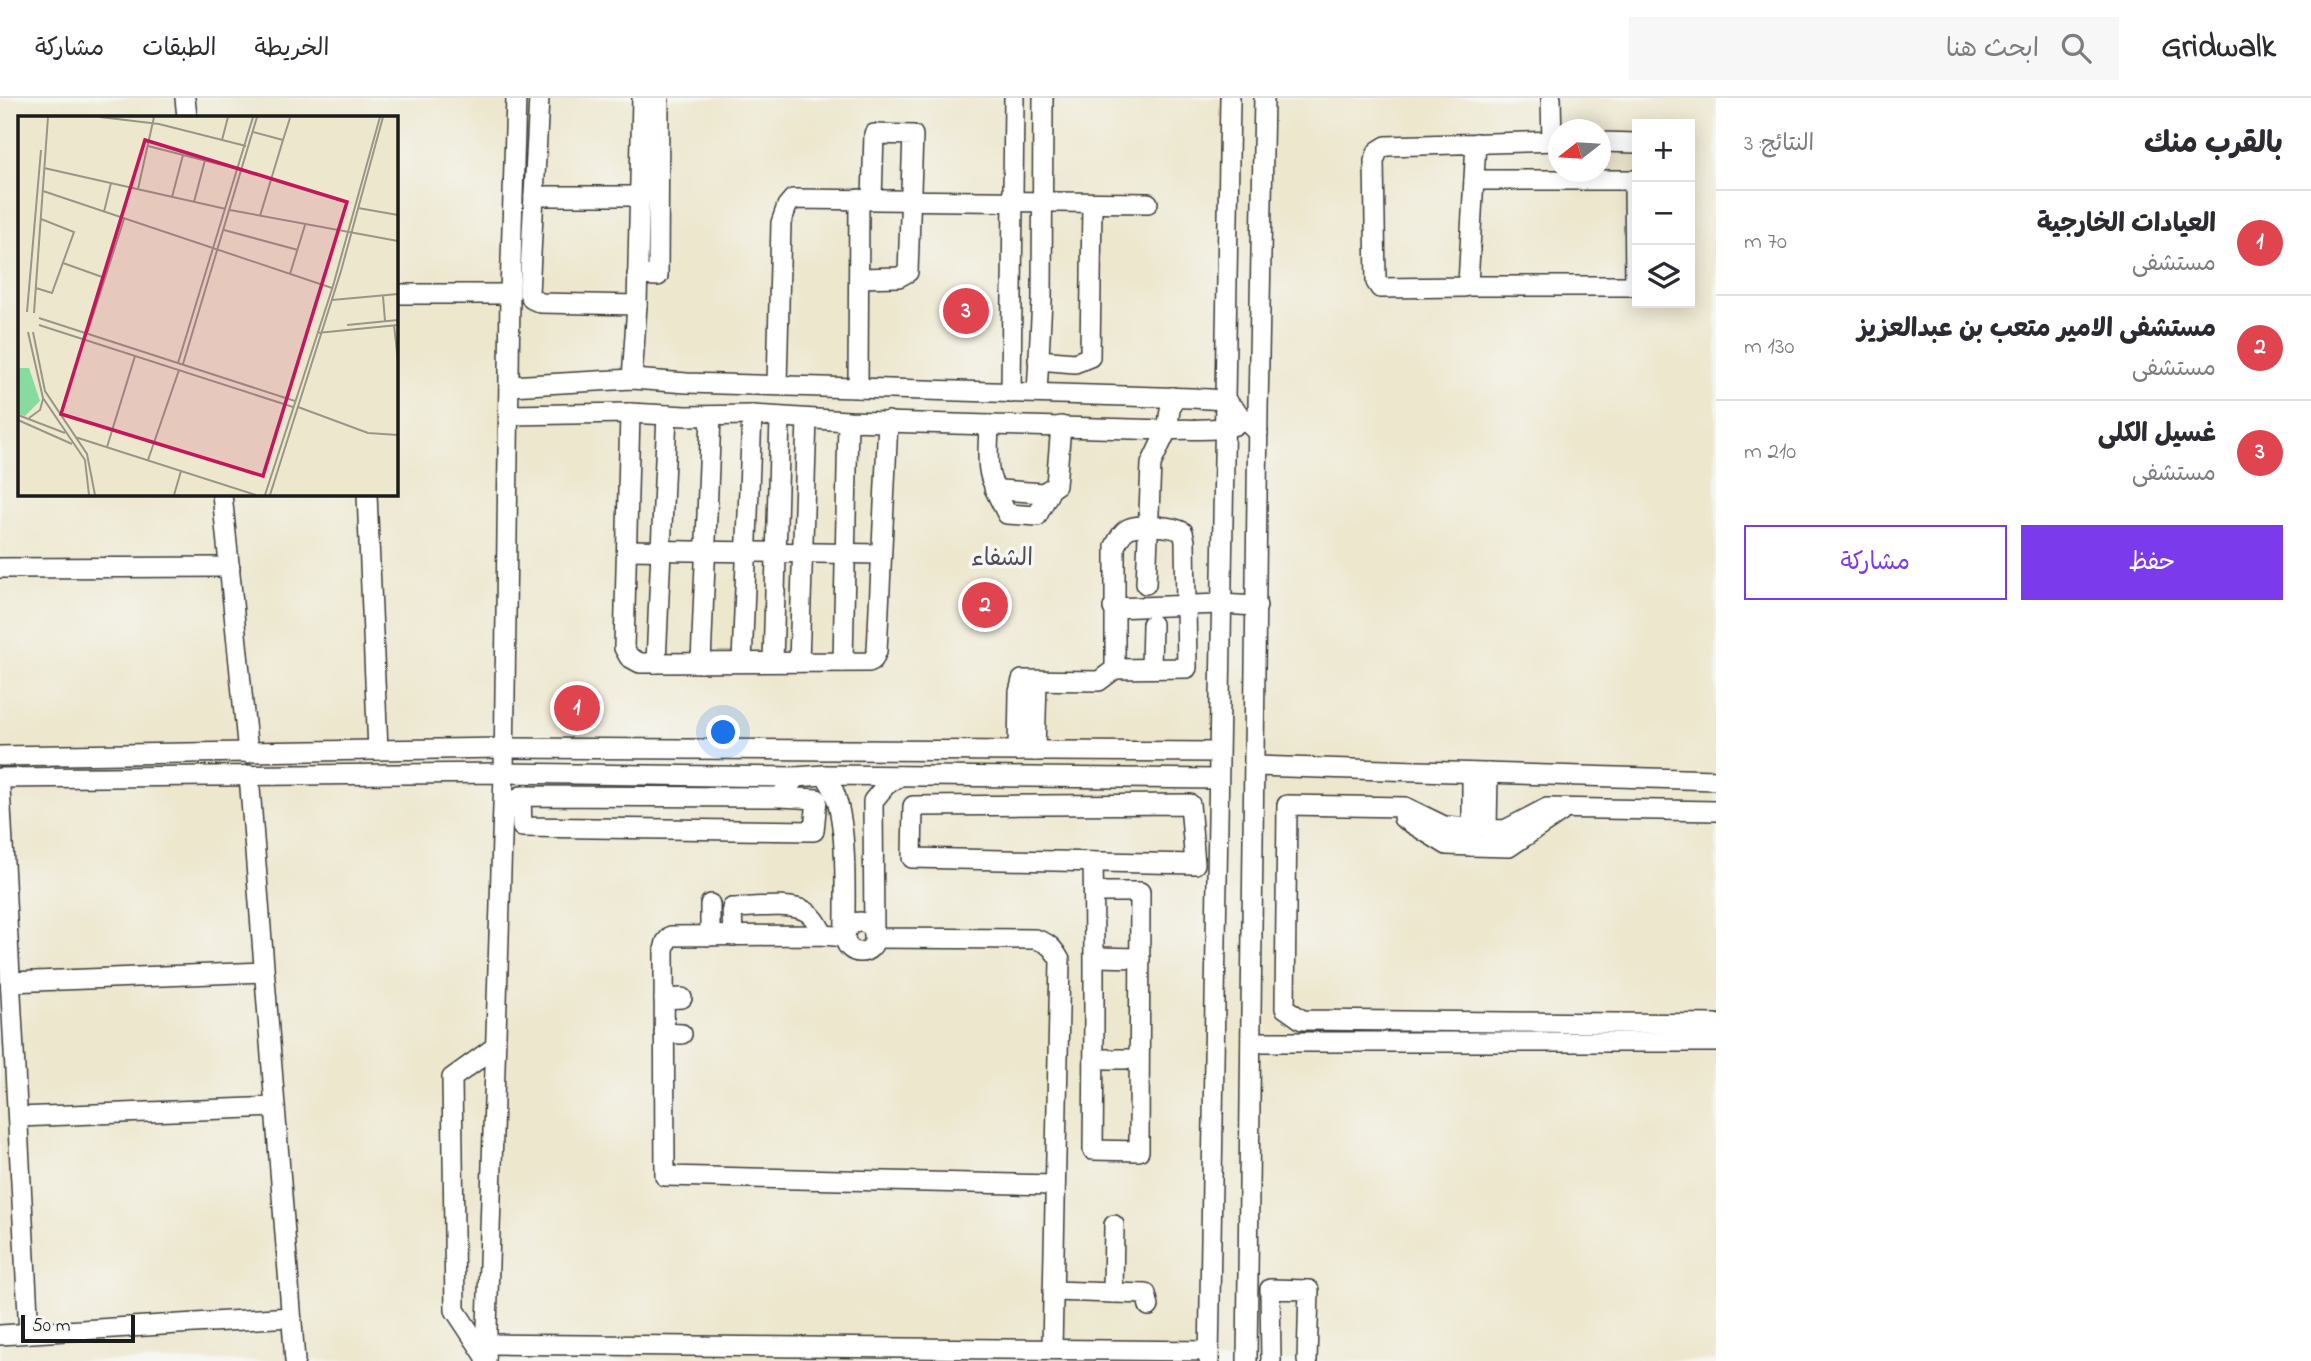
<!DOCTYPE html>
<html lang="ar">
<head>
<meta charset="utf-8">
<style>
  :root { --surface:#fff; --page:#f7f7f7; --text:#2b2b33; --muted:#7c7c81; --line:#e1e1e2; --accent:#7c3aed }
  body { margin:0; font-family:"Indie Flower","Playpen Sans Arabic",sans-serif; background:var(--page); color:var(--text); direction:rtl }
  .controls { position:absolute; right:21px; top:21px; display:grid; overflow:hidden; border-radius:0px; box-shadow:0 4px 18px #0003 }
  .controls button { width:63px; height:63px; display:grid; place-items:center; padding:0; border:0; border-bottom:2px solid var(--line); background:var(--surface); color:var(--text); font:35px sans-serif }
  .compass { position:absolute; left:1548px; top:21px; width:63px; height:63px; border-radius:50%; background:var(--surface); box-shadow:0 4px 18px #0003; rotate:253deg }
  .scale { position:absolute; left:21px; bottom:18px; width:114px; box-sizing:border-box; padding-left:7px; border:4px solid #1c1c1c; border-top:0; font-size:19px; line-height:24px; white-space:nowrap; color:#1c1c1c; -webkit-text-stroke:5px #f6f6f2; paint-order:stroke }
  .you { position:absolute; left:724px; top:635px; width:24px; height:24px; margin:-18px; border:5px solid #fff; border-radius:50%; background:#1a73e8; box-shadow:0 0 0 10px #1a73e833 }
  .badge { display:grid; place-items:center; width:46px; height:46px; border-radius:50%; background:var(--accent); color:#fff; font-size:23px; font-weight:700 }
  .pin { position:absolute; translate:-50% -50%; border:4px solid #fff; box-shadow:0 2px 7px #0006 }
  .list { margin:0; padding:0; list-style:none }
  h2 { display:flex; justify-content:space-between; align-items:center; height:91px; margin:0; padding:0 28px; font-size:30px }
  h2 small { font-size:23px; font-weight:400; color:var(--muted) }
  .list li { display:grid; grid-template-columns:46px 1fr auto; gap:21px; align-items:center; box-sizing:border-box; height:105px; padding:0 28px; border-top:2px solid var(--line) }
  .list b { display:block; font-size:26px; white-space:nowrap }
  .list p { margin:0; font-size:23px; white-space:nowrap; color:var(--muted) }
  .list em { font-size:23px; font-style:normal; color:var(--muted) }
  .actions { display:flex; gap:14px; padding:21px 28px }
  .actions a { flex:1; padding:16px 0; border:2px solid var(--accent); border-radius:0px; text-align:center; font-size:24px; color:var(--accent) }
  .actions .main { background:var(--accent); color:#fff }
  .icon { flex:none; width:38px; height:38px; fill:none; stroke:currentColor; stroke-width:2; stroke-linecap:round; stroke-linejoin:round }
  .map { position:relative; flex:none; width:1716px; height:1263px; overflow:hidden; direction:ltr }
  header { display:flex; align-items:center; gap:42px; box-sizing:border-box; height:98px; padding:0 35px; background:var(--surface); border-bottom:2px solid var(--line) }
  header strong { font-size:33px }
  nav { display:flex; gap:38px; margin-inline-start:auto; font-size:24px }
  .search { width:490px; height:63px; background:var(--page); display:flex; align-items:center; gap:18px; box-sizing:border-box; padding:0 24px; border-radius:0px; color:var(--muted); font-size:26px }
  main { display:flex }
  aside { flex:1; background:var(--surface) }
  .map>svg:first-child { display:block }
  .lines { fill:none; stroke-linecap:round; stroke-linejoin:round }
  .minor-casing { stroke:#3b3a37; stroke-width:22 }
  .minor { stroke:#fff; stroke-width:19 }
  .labels { text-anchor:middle; stroke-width:7; stroke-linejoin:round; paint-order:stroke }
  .neighbourhood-label { font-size:24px; fill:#534959; stroke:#f6f6f2 }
  .inset-road { fill:none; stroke:#999687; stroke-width:2 }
  .view { fill:#c2185b; fill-opacity:0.15; stroke:#c2185b; stroke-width:3.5 }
  .inset-edge { fill:none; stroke:#1c1c1c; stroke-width:3.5 }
</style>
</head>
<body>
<header>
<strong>Gridwalk</strong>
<div class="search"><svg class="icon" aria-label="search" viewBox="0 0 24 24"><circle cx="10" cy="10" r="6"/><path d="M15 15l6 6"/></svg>ابحث هنا</div>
<nav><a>الخريطة</a><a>الطبقات</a><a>مشاركة</a></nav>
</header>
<main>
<aside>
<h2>بالقرب منك<small>النتائج: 3</small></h2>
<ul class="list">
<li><span class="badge" style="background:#e0444e">1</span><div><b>العيادات الخارجية</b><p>مستشفى</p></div><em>70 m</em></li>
<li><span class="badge" style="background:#e0444e">2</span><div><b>مستشفى الامير متعب بن عبدالعزيز</b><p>مستشفى</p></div><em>130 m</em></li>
<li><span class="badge" style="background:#e0444e">3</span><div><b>غسيل الكلى</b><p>مستشفى</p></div><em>210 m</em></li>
</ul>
<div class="actions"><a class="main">حفظ</a><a>مشاركة</a></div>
</aside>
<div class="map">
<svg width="1716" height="1263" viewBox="0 0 1716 1263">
  <rect width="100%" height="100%" fill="#f6f6f2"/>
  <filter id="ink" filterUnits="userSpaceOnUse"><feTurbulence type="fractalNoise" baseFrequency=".0143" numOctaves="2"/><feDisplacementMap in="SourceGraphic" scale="14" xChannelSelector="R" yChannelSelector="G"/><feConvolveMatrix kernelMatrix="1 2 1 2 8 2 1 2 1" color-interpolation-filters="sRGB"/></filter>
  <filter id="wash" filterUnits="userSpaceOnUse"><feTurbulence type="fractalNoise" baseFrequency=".00686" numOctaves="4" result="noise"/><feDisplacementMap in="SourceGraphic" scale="28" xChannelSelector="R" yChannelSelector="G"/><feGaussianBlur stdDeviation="1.57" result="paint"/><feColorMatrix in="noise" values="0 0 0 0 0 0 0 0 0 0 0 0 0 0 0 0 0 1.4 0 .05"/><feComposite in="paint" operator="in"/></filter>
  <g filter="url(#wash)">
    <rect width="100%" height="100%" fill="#ede7ce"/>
  </g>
  <g filter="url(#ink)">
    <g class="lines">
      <g class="minor-casing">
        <g id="minor">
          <polyline points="185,0 187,19"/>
          <polyline points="539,0 529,195 532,201 541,205 637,207"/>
          <polyline points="1551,0 1552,43"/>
          <polyline points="1601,44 1637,45"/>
          <polyline points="1476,45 1468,186 1464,189 1380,190 1376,184 1374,63 1378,53 1386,48 1559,43"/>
          <polyline points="1474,82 1637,82"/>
          <polyline points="534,98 639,98"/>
          <polyline points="637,177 658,178 659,0"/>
          <polyline points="859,180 899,179 908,174 913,37 874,36 872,101"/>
          <polyline points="1465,188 1635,188 1634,83"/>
          <polyline points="396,196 510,196"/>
          <polyline points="1038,262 1075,265 1090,259 1092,105"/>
          <polyline points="632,281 637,207 642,0"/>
          <polyline points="777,287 781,125 787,108 793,101 1148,105"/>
          <polyline points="510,288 632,281 687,285 1192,300 1225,302 1258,335"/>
          <polyline points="858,290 859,101"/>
          <polyline points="1011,295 1014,0"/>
          <polyline points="1037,295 1042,202 1043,0"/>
          <polyline points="630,315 624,550 629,559 640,565 869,564 873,562 877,553 888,323"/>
          <path d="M509,317L630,315L686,318L752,317L848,323L1167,332C1188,330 1215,334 1235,327"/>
          <path d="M989,327C989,344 983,384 1000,392L1043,395L1056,387L1061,328"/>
          <polyline points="994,390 1007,416 1037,418 1050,393"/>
          <polyline points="222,396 248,655"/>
          <polyline points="367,396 378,652"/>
          <polyline points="627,452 880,456"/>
          <polyline points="0,470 230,469"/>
          <polyline points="1146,486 1151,366 1167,332 1172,299"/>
          <polyline points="1113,510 1220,506 1257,508"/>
          <polyline points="742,564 752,317"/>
          <polyline points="773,564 780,320"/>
          <polyline points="799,564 807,321"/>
          <polyline points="843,564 848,323"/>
          <polyline points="656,565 667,317"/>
          <polyline points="701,565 711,318"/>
          <polyline points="1151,570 1152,526"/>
          <path d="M1018,653L1019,594L1022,582L1099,583L1115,571V448C1119,441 1122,433 1130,430C1142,426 1173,428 1183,434L1185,443L1187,570L1115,571"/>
          <polyline points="1035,653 1037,583"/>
          <polyline points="0,658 503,650 1218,654"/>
          <polyline points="1255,668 1716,682"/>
          <polyline points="1472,675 1472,748 1509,749 1561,714"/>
          <polyline points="1488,675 1487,731 1505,732 1547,710 1716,713"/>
          <polyline points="249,677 295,1263"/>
          <path d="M824,677C851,704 844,801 845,839L824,837L671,838L666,844L664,852L665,1078L1055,1087"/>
          <path d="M900,678L886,687L873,703L874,840L1035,841C1049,845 1053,850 1060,862L1052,1251"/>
          <polyline points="0,680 504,675 796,679 824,677 1217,681"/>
          <polyline points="0,690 29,1235"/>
          <polyline points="780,699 521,698 522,729 814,733 817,701 780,699 796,679"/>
          <polygon points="1190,706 1195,766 912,760 913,708"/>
          <polyline points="1403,720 1447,747 1472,748"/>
          <polyline points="1472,730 1444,728 1405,709 1287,707 1285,910 1302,922 1716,926"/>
          <path d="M1093,764C1095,860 1094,956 1093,1052L1139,1053L1140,794H1094"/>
          <polyline points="710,806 710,838"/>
          <circle cx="860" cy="839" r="15"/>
          <path d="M733,838L732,810C751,810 791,804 807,814C815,819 819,829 824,837"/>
          <polyline points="1095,859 1140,860"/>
          <polyline points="10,884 264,874"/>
          <polyline points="664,901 682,900"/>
          <polyline points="664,935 682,936"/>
          <polyline points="1251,944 1716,944"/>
          <polyline points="1094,961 1139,961"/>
          <polyline points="18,1019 275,1009"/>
          <polyline points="1053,1193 1146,1196 1149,1208"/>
          <polyline points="1113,1195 1114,1127"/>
          <polyline points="0,1237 291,1219"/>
          <polyline points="486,1246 1209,1253"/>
          <polyline points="486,1259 455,1212 452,980 495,949"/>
          <polyline points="486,1263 504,675 510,196 516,0"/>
          <polyline points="1209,1263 1230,0"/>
          <polyline points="1247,1263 1258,310 1264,0"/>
          <polyline points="1271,1263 1270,1191 1309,1192 1307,1263"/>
        </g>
      </g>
      <use href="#minor" class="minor"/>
    </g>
  </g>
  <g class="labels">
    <g class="neighbourhood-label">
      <text x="1002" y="467">الشفاء</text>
    </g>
  </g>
  <g transform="translate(18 18)">
    <rect width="380" height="380" fill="#ede7ce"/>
    <path d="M0,252H11L22,285L7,300L0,298Z" fill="#87db9e"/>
    <path class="inset-road" d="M82,1L141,8L228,30M235,16L265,24L242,100M204,24L210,1M265,24L272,2M130,30L220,53M26,52L208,93M120,73L136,1M25,75L314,172M154,81L165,39M176,86L187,44M340,92L380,99M212,94L380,125M86,96L93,67M206,114L280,134M45,147L87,162M272,158L287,109M18,172L34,177L56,116L23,103M365,180L367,205M314,184L380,178M9,196L23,34M16,197L30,1M21,202L277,285M21,209L275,291M329,209L380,204M376,209L380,245M10,216L25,282L67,344L71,379M15,216L27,275L69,338L77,379M299,217L380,209M69,218L106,103M160,247L235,1M165,248L239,1M280,291L350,317L380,319M0,299L47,317M11,302L22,294L25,283M0,304L54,328M57,321L238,379M89,331L117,240M130,344L161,254M156,379L163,355M247,379L315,170L362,1M252,379L323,155L365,1"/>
    <path class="view" d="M127,24L329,86L245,360L43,298Z"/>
    <rect width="380" height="380" class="inset-edge"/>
  </g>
</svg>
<div class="controls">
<button>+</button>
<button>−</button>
<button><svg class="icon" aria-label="layers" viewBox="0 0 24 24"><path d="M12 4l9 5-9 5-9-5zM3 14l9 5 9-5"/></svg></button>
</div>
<svg class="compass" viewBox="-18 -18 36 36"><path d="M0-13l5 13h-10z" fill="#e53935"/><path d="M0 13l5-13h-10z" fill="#7c7c81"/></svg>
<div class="scale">50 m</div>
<div class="you"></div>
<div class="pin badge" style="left:577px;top:610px;background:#e0444e">1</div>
<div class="pin badge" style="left:985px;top:507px;background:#e0444e">2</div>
<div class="pin badge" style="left:966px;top:213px;background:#e0444e">3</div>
</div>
</main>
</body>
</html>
